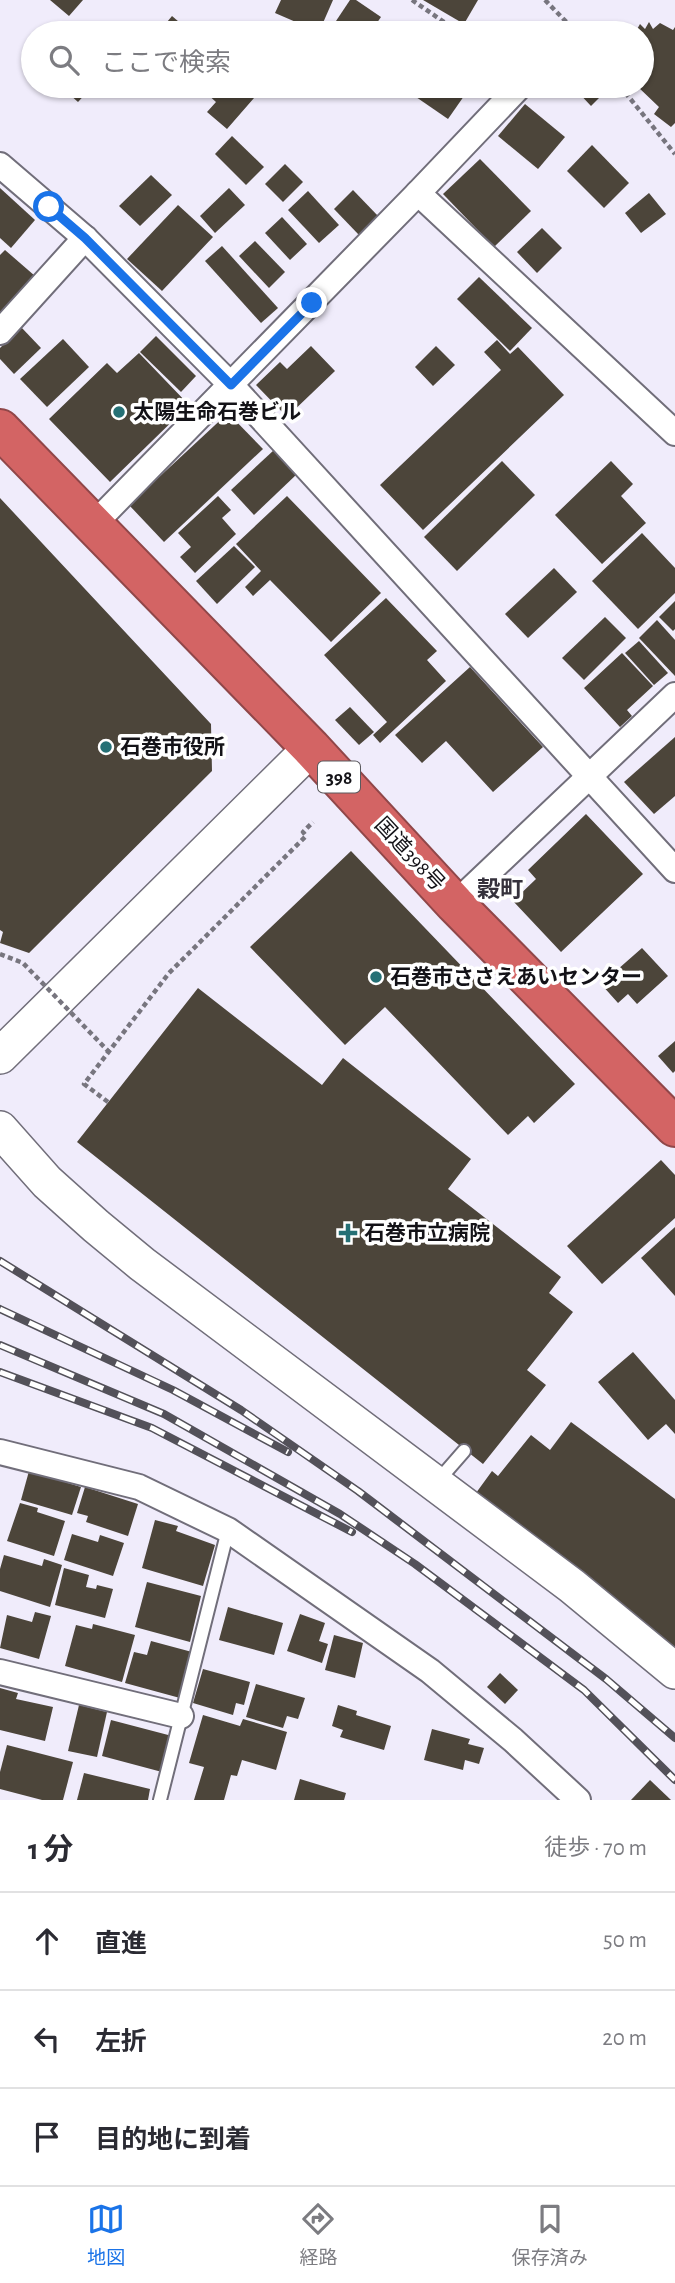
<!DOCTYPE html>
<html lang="ja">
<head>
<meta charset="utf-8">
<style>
  :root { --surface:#fff; --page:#f7f7f7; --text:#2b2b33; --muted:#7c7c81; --line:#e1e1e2; --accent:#1a73e8 }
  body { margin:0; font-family:"Alegreya Sans","Noto Sans JP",sans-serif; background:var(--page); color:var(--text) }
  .stop { position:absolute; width:21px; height:21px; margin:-16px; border:5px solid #1a73e8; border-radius:50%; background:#fff }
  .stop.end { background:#1a73e8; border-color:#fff; box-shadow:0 2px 7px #0008 }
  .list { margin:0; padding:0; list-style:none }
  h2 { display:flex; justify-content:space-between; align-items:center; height:91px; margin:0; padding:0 28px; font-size:30px }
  h2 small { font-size:23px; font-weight:400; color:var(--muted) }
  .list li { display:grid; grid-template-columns:46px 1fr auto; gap:21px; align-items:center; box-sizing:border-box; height:98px; padding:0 28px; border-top:2px solid var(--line) }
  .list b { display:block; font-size:26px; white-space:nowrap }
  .list em { font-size:23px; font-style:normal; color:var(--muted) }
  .icon { flex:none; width:38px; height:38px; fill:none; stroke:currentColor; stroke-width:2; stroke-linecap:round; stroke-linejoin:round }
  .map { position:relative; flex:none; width:675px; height:1800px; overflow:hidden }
  .search { position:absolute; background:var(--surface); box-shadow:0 2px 5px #0004; left:21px; right:21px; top:21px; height:77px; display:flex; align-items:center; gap:18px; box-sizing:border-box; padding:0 24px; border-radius:38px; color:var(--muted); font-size:26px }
  .sheet { height:385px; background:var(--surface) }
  nav { display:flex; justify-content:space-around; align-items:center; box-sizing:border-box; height:98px; border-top:2px solid var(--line); background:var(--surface); font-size:19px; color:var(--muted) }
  nav a { display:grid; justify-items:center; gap:4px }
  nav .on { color:var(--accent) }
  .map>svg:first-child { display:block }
  .building { fill:#4c453a }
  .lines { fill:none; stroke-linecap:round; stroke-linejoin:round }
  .lane-casing { stroke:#716e7a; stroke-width:16 }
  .street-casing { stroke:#716e7a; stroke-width:28 }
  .secondary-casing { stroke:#716e7a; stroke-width:38 }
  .highway-casing { stroke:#904749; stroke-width:42 }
  .path { stroke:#77757e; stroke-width:4.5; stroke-dasharray:5 3.5; stroke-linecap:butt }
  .lane { stroke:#fff; stroke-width:12 }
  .street { stroke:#fff; stroke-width:24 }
  .secondary { stroke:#fff; stroke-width:35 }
  .highway { stroke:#d36464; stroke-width:38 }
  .rail-casing { stroke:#535159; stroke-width:8 }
  .rail { stroke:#fff; stroke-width:5; stroke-dasharray:16; stroke-linecap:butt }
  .path-bridge { stroke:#77757e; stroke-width:4.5; stroke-dasharray:5 3.5; stroke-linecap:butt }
  .route { stroke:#1a73e8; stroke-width:9 }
  .poi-dot { fill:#257075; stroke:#fff; stroke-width:2.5 }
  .labels { text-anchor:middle; stroke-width:7; stroke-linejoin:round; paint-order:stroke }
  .shield { fill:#fff; stroke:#5a595d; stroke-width:2 }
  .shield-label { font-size:19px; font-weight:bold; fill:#131217 }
  .poi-label { font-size:21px; font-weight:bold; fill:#131217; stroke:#fff; text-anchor:start }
  .street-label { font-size:21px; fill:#131217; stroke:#fff }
  .neighbourhood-label { font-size:23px; font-weight:bold; fill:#35313c; stroke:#fff }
</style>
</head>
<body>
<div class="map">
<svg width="675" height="1800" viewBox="0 0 675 1800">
  <rect width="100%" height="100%" fill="#f0ecfb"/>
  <g class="building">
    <polygon points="50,0 83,0 69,16"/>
    <polygon points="281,0 333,0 319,32 275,13"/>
    <polygon points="350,0 356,0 381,17 370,33 328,33"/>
    <polygon points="423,0 478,0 464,24"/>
    <polygon points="172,16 192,33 158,33"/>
    <polygon points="649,22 653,29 660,23 673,30 675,27 675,123 671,127 654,114 659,107 637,86 642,86 642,33 614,33 617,26 626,31 628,25 636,31 640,24 645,29"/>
    <polygon points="60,86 86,86 90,89 78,102"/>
    <polygon points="211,86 239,86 254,98 227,129 207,112 216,102 205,92"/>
    <polygon points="424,86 471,86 448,119 416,97"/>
    <polygon points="577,86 603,86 607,90 591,106 575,89"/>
    <polygon points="525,104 565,137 538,169 498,136"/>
    <polygon points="232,136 264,167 246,185 215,154"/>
    <polygon points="592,145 629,183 604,208 567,171"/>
    <polygon points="480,159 531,211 494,247 443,194"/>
    <polygon points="285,164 303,182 283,202 265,184"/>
    <polygon points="151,175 172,195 140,226 119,206"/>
    <polygon points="0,188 35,220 11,248 0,238"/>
    <polygon points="229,188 245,205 215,233 200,216"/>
    <polygon points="353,190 379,217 359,235 334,209"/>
    <polygon points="308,191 339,225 319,243 288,210"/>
    <polygon points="649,193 666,214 641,233 625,213"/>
    <polygon points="178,205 213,237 162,291 127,259"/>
    <polygon points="282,217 307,244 290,260 265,233"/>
    <polygon points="542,228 562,248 537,273 517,252"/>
    <polygon points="255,241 285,272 269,288 239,256"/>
    <polygon points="222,246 278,308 261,323 205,261"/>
    <polygon points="5,250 35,276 0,316 0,255"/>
    <polygon points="479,277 532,328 510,351 457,299"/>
    <polygon points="21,327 41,348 14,374 0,359 0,348"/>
    <polygon points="156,336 196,376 181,392 140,352"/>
    <polygon points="63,339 89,367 47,407 20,379"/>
    <polygon points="497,340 510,354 518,347 564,395 423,530 380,485 501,370 484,352"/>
    <polygon points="311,346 335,371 287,417 256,385 280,362 287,369"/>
    <polygon points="436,346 455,365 433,386 415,367"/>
    <polygon points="139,353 189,405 110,482 49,419 107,363 117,373"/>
    <polygon points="228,413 263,449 164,542 129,505"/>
    <polygon points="274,450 297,474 254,515 231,490"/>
    <polygon points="502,461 535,495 457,571 424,537"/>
    <polygon points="611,461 633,484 621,496 646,523 602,564 555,515"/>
    <polygon points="218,496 231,510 222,518 236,534 195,573 180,557 191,547 178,533"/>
    <polygon points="287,496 381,593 331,642 270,580 253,596 245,587 261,571 236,544"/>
    <polygon points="0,498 211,724 212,771 29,953 0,943 3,932 0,930"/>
    <polygon points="642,533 675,568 675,593 638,629 592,581"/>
    <polygon points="234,546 255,567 217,604 196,581"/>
    <polygon points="554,568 577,592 528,638 505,614"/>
    <polygon points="386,598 437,651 427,660 446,681 380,743 373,735 387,722 324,655"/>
    <polygon points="675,601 675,629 673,631 659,617"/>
    <polygon points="605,617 626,638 584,680 562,658"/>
    <polygon points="657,620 675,640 675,676 639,638"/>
    <polygon points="639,641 668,673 654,685 625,653"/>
    <polygon points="622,653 653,686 627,710 632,716 620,727 584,688"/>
    <polygon points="470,667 543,747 493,792 446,741 422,763 395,735"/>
    <polygon points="350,707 374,732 359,745 335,720"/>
    <polygon points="675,737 675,796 654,814 624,782"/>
    <polygon points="586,814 643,874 561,952 513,901 536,879 528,870"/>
    <polygon points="351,851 575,1084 534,1123 528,1116 508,1135 385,1007 345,1045 250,947"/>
    <polygon points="642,948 668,976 637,1004 628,994 618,1003 601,984"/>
    <polygon points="198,988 322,1085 343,1058 471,1159 448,1189 561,1277 549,1293 573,1312 527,1370 546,1385 483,1464 77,1142"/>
    <polygon points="675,1041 675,1071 673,1073 658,1056"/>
    <polygon points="661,1160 675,1175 675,1218 602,1284 567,1246"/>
    <polygon points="675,1227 675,1296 641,1258"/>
    <polygon points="633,1352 675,1400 675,1434 666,1424 648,1440 598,1382"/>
    <polygon points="571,1422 675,1499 675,1647 476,1493 492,1471 498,1476 531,1435 550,1450"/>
    <polygon points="29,1471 81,1487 72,1515 21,1500"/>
    <polygon points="85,1487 138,1504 128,1536 86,1522 88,1516 77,1513"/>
    <polygon points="20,1503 38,1508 37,1512 65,1521 54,1556 7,1541"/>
    <polygon points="155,1520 178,1526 176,1531 215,1545 203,1586 142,1568"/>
    <polygon points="72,1534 98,1542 100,1535 124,1543 113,1576 64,1560"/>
    <polygon points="4,1555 42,1566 44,1559 62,1565 50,1607 0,1591 0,1569"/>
    <polygon points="64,1568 89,1575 86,1587 96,1589 97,1585 113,1589 105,1618 55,1605"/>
    <polygon points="147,1582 201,1596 190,1642 135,1627"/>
    <polygon points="228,1607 283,1623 274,1655 219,1640"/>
    <polygon points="35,1612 51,1616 39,1659 0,1648 7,1615 32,1622"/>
    <polygon points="300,1614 325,1623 319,1641 328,1644 322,1663 287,1651"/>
    <polygon points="93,1624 135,1635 122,1682 65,1666 76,1625 92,1629"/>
    <polygon points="334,1635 363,1643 355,1678 325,1670"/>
    <polygon points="151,1641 192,1652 180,1698 125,1683 134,1652 147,1655"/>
    <polygon points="203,1669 250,1682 244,1705 236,1703 233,1715 193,1703"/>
    <polygon points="500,1673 518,1690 505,1704 487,1687"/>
    <polygon points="256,1684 305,1698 298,1719 287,1716 283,1728 246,1717"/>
    <polygon points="0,1688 18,1693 16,1699 53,1707 45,1741 0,1730"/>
    <polygon points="79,1705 107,1712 97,1757 68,1751"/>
    <polygon points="338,1705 357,1711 356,1715 391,1726 384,1750 340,1737 343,1730 332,1726"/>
    <polygon points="203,1715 240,1726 243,1719 287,1732 276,1770 242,1760 237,1776 231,1775 224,1800 194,1800 204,1767 189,1763"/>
    <polygon points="111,1720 172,1736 162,1772 102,1756"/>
    <polygon points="432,1729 470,1739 468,1744 484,1748 479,1764 465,1760 463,1770 424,1760"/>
    <polygon points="7,1745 73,1762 63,1800 42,1800 0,1789 0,1772"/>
    <polygon points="84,1773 150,1789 148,1800 77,1800"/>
    <polygon points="300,1779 346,1793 344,1800 294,1800"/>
    <polygon points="650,1780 671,1800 631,1800"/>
  </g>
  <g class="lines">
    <g class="lane-casing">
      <g id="lane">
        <polyline points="437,1482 464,1451"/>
        <polyline points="160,1800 228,1530"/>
      </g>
    </g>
    <g class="street-casing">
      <g id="street">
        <polyline points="0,165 85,238 231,385 675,870"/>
        <polyline points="418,193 675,433"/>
        <polyline points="0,332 85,238"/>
        <polyline points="94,524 418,193 520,86"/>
        <polyline points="455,904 675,695"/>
        <polyline points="0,1452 139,1487 228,1530 430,1671 513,1740 578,1800"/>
        <polyline points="0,1672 181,1716"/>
      </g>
    </g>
    <g class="secondary-casing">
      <g id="secondary">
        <polyline points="0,1056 311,748"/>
        <polyline points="0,1129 47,1182 96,1226 142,1264 572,1586 675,1671"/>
      </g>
    </g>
    <g class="highway-casing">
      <polyline id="highway" points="0,429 311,748 455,904 675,1127"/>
    </g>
    <g class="path">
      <polyline points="412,0 460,33"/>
      <polyline points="545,0 577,33"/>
      <polyline points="620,86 675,154"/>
      <polyline points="108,1102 84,1084 169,973 306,836 303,832 313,822"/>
    </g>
    <use href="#lane" class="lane"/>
    <use href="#street" class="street"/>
    <use href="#secondary" class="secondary"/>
    <use href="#highway" class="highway"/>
    <g class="rail-casing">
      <g id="rail">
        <polyline points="0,1261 241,1410 358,1491 606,1679 675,1738"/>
        <polyline points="0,1309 173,1390 288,1452"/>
        <polyline points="0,1345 164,1414 340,1514 415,1564 584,1690 675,1780"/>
        <polyline points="0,1372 152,1428 352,1532"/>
      </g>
    </g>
    <use href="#rail" class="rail"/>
    <polyline class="path-bridge" points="0,954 23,963 109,1052"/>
  </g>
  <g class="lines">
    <polyline class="route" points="49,207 85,238 231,385 312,303"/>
  </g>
  <g class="poi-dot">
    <circle cx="119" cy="412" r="7"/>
    <circle cx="106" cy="747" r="7"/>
    <circle cx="376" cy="977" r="7"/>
    <path d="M344.5 1222.5h7v7h7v7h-7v7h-7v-7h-7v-7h7z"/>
  </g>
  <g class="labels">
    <rect class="shield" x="318" y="761.5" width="42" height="31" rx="5"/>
    <g class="shield-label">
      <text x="339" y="784">398</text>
    </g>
    <g class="poi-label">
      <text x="133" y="419">太陽生命石巻ビル</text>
      <text x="120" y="754">石巻市役所</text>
      <text x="390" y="984">石巻市ささえあいセンター</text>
      <text x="364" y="1240">石巻市立病院</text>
    </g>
    <g class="street-label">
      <text transform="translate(410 854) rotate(47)" y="7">国道398号</text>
    </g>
    <g class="neighbourhood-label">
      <text x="500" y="897">穀町</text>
    </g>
  </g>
</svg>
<div class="stop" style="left:49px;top:207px"></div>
<div class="stop end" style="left:312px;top:303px"></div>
<div class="search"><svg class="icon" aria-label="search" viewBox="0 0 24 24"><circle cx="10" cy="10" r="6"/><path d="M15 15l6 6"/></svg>ここで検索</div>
</div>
<section class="sheet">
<h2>1 分<small>徒歩 · 70 m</small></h2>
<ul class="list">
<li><svg class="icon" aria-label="ahead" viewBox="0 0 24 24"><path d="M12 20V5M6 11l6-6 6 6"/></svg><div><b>直進</b></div><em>50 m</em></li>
<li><svg class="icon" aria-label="left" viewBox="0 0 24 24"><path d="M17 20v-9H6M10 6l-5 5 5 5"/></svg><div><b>左折</b></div><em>20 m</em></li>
<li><svg class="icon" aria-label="arrive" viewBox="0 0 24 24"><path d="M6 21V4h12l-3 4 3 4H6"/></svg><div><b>目的地に到着</b></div></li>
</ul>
</section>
<nav>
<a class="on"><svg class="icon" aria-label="map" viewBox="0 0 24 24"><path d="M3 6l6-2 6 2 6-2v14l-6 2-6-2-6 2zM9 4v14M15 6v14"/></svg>地図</a>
<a><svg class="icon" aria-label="directions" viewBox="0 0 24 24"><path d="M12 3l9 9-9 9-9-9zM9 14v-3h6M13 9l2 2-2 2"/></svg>経路</a>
<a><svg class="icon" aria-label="saved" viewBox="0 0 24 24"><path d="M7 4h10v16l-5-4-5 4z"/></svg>保存済み</a>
</nav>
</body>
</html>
